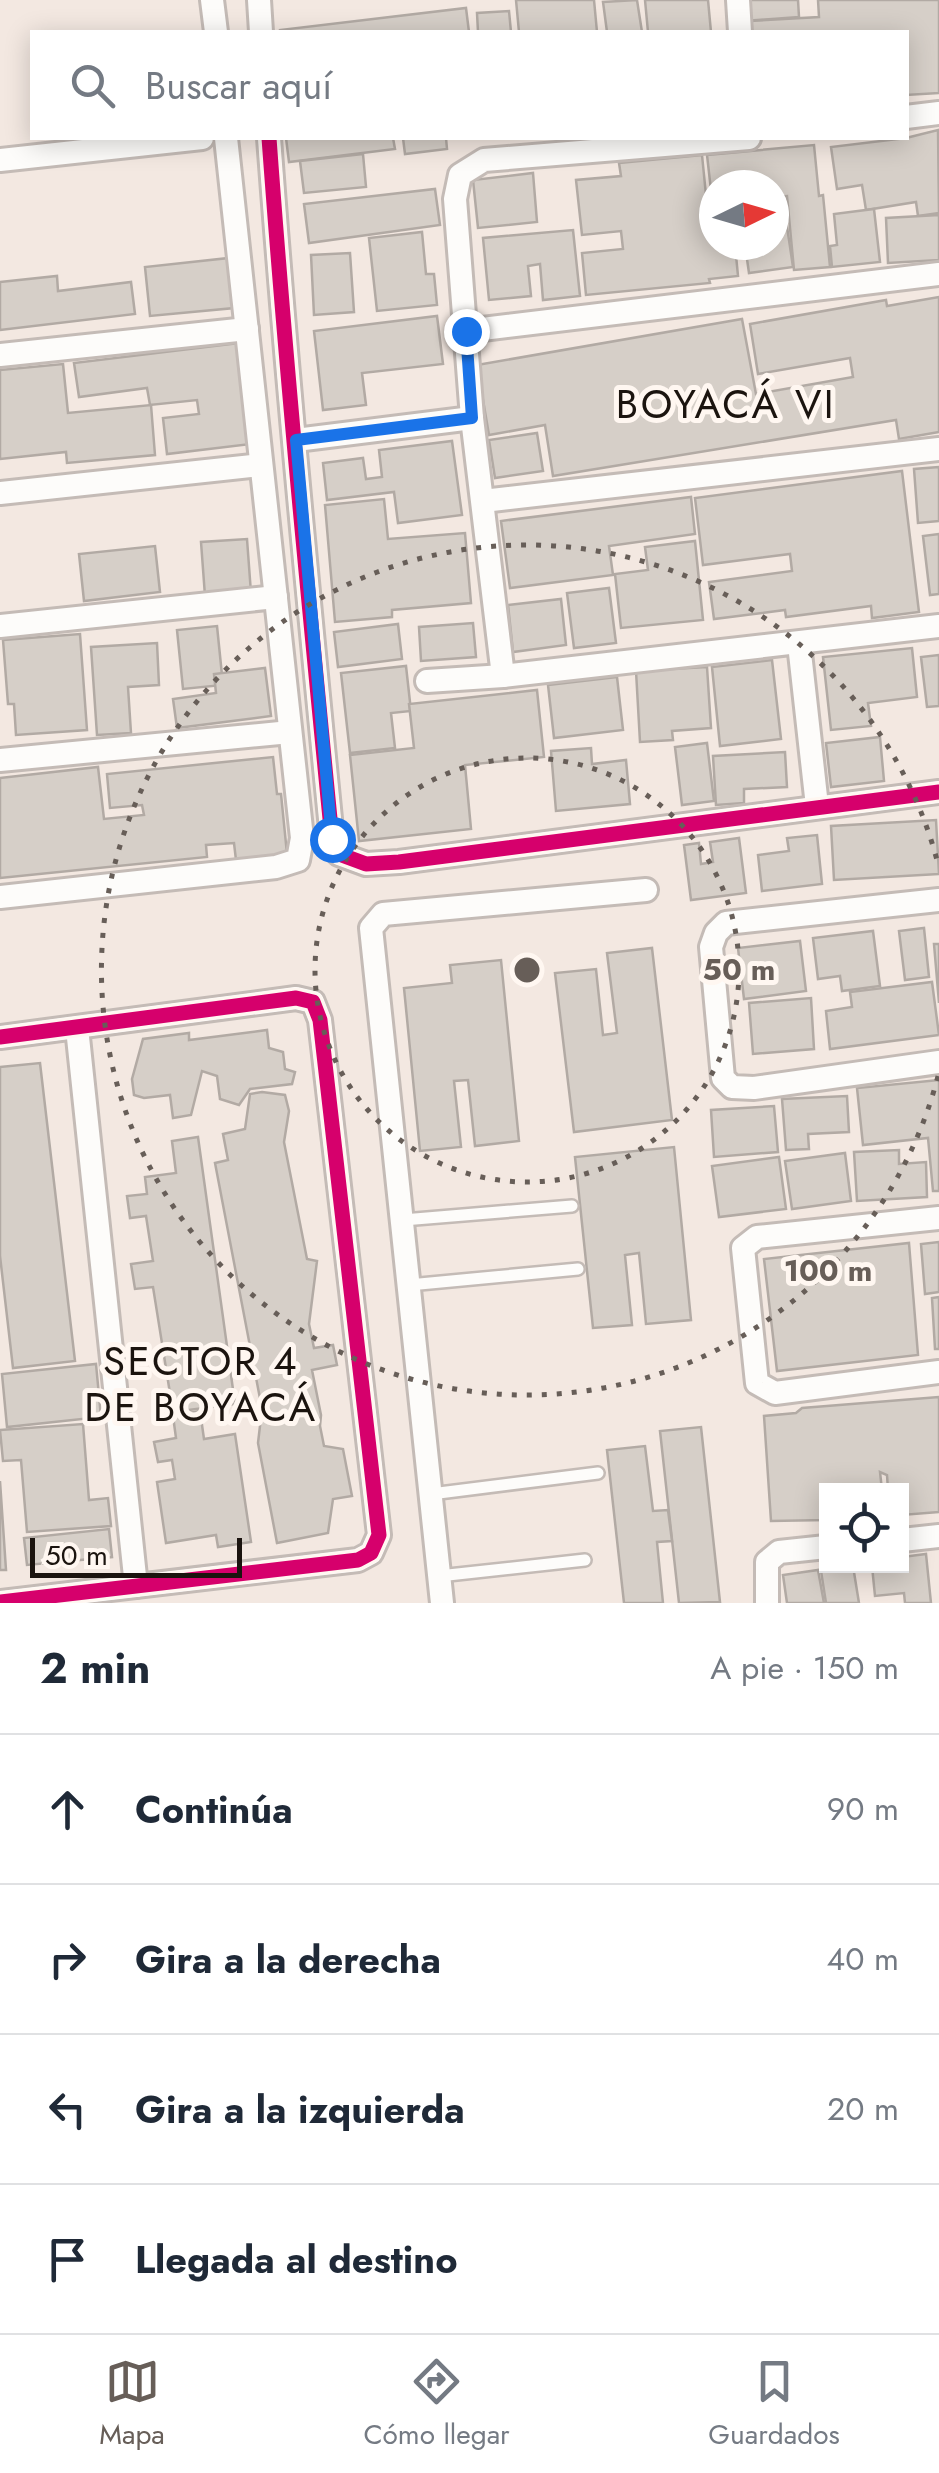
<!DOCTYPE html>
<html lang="es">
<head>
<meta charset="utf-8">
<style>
  :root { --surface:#fff; --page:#f6f6f7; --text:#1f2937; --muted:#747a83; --line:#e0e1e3; --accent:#675e58 }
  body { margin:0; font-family:Jost,sans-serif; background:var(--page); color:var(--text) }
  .controls { position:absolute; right:30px; bottom:30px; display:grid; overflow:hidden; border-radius:0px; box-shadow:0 5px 25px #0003 }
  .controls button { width:90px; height:90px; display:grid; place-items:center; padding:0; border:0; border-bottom:2px solid var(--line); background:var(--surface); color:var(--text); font:50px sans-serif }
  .compass { position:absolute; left:699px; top:170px; width:90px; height:90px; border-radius:50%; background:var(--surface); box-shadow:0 5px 25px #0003; rotate:85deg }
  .scale { position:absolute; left:30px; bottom:25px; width:212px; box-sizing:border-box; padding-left:10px; border:5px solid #1b140f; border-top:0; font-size:28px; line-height:35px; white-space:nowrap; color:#1b140f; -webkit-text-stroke:8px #fff7f1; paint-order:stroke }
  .stop { position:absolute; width:30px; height:30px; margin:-22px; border:8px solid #1a73e8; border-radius:50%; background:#fff }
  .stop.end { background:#1a73e8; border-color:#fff; box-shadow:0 2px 10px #0008 }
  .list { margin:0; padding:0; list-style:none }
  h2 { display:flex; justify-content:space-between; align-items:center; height:130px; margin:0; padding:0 40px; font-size:42px }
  h2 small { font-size:32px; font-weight:400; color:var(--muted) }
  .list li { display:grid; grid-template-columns:65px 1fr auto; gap:30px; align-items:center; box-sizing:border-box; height:150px; padding:0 40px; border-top:2px solid var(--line) }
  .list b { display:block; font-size:38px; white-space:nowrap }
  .list em { font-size:32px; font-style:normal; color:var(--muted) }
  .icon { flex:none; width:55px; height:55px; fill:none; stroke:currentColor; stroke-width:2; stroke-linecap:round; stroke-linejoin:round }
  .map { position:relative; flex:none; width:939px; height:1603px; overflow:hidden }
  .search { position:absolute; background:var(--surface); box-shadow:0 5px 25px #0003; left:30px; right:30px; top:30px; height:110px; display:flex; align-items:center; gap:25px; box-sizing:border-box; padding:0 35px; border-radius:0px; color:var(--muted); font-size:38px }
  .sheet { height:730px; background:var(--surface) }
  nav { display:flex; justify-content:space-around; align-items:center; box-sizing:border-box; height:140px; border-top:2px solid var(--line); background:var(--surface); font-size:28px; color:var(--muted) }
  nav a { display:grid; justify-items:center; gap:5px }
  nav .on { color:var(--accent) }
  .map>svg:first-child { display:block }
  .building { fill:#d6cfc8; stroke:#b2aaa4; stroke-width:2.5 }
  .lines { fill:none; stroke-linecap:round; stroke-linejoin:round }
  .lane-casing { stroke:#c4bbb6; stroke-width:16 }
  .street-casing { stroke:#c4bbb6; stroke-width:28 }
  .lane { stroke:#fdfcfa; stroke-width:11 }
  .street { stroke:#fdfcfa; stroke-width:22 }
  .cycleway-casing { stroke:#fff7f1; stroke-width:21 }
  .cycleway { stroke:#d6006c; stroke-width:15 }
  .route { stroke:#1a73e8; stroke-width:12 }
  .ring { fill:none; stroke:#675e58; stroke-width:5; stroke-dasharray:5 10 }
  .labels { text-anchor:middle; stroke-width:10; stroke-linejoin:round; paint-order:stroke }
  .quarter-label { font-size:40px; letter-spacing:2.5px; fill:#1b140f; stroke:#fff7f1 }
  .centre { fill:#675e58; stroke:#fff7f1; stroke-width:5 }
  .ring-label { font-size:30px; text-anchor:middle; font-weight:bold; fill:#675e58; stroke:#fff7f1; stroke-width:10; stroke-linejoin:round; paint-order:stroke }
</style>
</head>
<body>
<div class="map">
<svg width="939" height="1603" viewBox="0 0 939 1603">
  <rect width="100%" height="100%" fill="#f3e8e1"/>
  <g class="building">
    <polygon points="516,0 594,0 597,32 519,32"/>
    <polygon points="637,0 642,32 607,32 603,2"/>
    <polygon points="645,0 708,0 711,32 648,32"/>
    <polygon points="742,0 798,0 799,17 744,21"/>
    <polygon points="818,0 939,0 939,93 906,95 906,32 751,32 750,21 819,17"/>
    <polygon points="466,8 469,32 280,32 280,30"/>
    <polygon points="509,11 511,32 478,32 477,13"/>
    <polygon points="938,130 939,213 918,216 916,202 866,210 862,185 837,189 831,147 906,138"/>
    <polygon points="286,138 393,138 395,149 289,162"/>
    <polygon points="403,138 446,138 447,149 405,154"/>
    <polygon points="814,145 819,196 823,195 830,267 794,270 787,196 774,197 774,185 714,185 714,217 707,155"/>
    <polygon points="363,154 366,187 304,193 300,161"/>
    <polygon points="702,155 709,225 714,224 714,245 735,245 738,276 709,279 710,283 586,295 582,253 623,249 621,231 582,235 576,180 621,176 619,163"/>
    <polygon points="533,173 537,222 478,228 473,180"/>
    <polygon points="435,189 440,225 309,243 304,204"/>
    <polygon points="874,209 880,262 832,267 830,246 837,245 834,214"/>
    <polygon points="785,213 793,267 749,273 745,245 774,245 774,215"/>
    <polygon points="939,215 939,260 888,263 886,218"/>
    <polygon points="573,230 580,296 543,300 540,264 528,266 531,296 489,300 483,238"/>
    <polygon points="422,232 426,274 434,274 437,305 377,311 369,238"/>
    <polygon points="350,253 354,312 314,315 311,255"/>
    <polygon points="229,258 234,308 150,316 145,267"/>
    <polygon points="57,276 58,291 131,282 135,314 0,330 0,282"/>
    <polygon points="939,297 939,432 899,439 896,420 553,476 545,425 489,435 477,365 742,319 756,394 853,377 850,358 758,374 750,324 886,300 887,306"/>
    <polygon points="437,316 443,364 362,373 366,405 323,410 314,331"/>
    <polygon points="239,343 251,444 167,454 163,418 199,414 197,400 150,405 147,388 79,397 74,363"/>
    <polygon points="63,364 68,413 151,405 155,455 67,463 66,452 0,459 0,370"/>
    <polygon points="537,433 543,471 495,478 489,440"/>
    <polygon points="452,441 462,515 398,523 394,492 327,500 323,463 363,458 366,479 382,477 379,450"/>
    <polygon points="939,467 939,521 918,523 914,469"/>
    <polygon points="902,471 919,612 872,618 871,606 786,617 785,610 714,619 709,582 792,571 790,554 703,565 695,498"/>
    <polygon points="691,497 695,534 609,546 613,575 510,588 501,521"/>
    <polygon points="384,499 388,539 465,533 471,603 392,610 392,617 335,622 325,505"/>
    <polygon points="939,534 939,594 930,595 923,536"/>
    <polygon points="247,539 251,593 205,596 201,542"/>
    <polygon points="695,541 703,620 621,628 615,574 648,570 645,547"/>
    <polygon points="155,546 160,592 84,601 79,554"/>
    <polygon points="609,588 616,643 574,648 567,593"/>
    <polygon points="561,599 566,645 513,652 508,605"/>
    <polygon points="473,623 476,657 421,661 419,627"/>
    <polygon points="398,624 402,659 338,667 334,632"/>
    <polygon points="217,626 223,685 183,689 177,630"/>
    <polygon points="80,634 87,730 16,735 14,704 8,704 3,640"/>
    <polygon points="157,643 159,685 128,687 131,733 97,735 91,647"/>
    <polygon points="912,648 917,697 868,703 871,726 831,730 823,657"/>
    <polygon points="939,655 939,706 927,707 921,657"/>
    <polygon points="772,660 781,739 720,746 712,667"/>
    <polygon points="406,666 411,711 391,713 395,748 350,753 341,673"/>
    <polygon points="707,667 711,728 672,731 673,740 640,742 636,671"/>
    <polygon points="265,668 271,716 177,728 173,699 216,693 214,674"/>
    <polygon points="617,677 623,730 554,738 548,685"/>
    <polygon points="537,690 544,757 465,765 471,829 359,841 350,755 414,748 409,704"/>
    <polygon points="880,737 884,781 831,787 826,743"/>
    <polygon points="707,743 714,801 682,805 675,747"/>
    <polygon points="591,748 592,764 626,760 630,804 556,811 551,751"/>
    <polygon points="785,752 787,787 744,789 744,803 716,805 713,756"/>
    <polygon points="273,757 277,794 281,794 287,854 236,860 234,843 206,845 207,857 0,878 0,778 98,767 104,819 144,815 142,805 110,808 107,774"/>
    <polygon points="936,820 939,874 834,880 831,826"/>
    <polygon points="817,835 822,884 762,891 758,855 789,851 787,838"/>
    <polygon points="739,838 746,893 691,900 684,845 699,843 701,864 713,862 710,842"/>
    <polygon points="924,928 929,977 905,980 899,931"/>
    <polygon points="873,931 880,986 842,991 840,976 818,979 813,938"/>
    <polygon points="800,941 806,991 744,999 738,948"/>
    <polygon points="934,944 939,944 939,1003"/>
    <polygon points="652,948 672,1120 574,1132 555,973 596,969 603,1035 617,1033 607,953"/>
    <polygon points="501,960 519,1141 475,1146 468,1080 454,1081 461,1147 420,1151 404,988 452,983 450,965"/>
    <polygon points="932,982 939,1035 830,1049 826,1011 852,1007 850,992"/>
    <polygon points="811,998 814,1049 753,1054 749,1003"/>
    <polygon points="267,1030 269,1048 283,1052 285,1069 295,1072 292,1084 250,1089 239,1105 220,1099 217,1076 202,1071 191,1115 173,1118 170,1095 144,1098 134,1095 132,1079 143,1039 189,1033 189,1040"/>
    <polygon points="40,1063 75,1361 13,1368 0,1256 0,1067"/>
    <polygon points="939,1080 939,1191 933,1191 928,1138 863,1145 857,1088"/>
    <polygon points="262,1092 285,1095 289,1111 284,1142 307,1259 317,1261 309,1324 314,1348 333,1345 337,1365 312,1370 321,1415 320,1426 324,1446 343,1449 352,1496 333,1499 328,1533 277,1543 258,1443 262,1409 215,1163 228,1160 223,1134 245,1129 250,1094"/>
    <polygon points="847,1096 849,1132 808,1134 809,1149 786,1150 782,1099"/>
    <polygon points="774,1106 778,1152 714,1157 711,1110"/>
    <polygon points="198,1137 235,1404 173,1412 153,1287 135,1289 131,1264 153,1261 146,1216 130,1218 127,1196 147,1194 145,1177 176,1173 172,1141"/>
    <polygon points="674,1147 691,1320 646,1324 639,1253 625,1255 632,1325 593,1328 575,1157"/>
    <polygon points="899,1150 899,1164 926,1162 927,1197 857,1201 854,1152"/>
    <polygon points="845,1153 851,1201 792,1209 785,1161"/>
    <polygon points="779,1157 786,1209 719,1217 712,1166"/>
    <polygon points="939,1242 939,1292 925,1294 921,1244"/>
    <polygon points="909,1243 918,1355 777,1371 764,1259"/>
    <polygon points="939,1297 939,1349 935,1349 932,1298"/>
    <polygon points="96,1364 101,1417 7,1427 2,1374"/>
    <polygon points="939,1397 939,1512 902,1515 902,1490 888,1490 887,1475 880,1472 882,1490 826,1490 826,1520 771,1521 764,1416 796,1413 802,1408"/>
    <polygon points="200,1411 204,1439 235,1434 251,1542 218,1547 216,1535 166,1543 157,1482 175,1479 172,1460 158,1462 154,1442 176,1438 173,1416"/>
    <polygon points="83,1424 89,1500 108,1498 111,1526 27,1532 21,1460 3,1461 0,1430"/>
    <polygon points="701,1427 720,1602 679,1603 660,1431"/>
    <polygon points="645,1446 653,1511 668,1510 672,1541 657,1542 663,1603 624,1603 607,1450"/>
    <polygon points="0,1481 6,1570 0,1570"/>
    <polygon points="109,1529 112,1557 27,1565 24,1538"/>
    <polygon points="926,1554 931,1603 905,1603 904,1593 875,1596 872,1566 902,1566 902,1557"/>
    <polygon points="853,1566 859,1603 826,1603 821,1571"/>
    <polygon points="818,1570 824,1603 787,1603 783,1575"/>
  </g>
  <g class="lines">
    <g class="lane-casing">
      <g id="lane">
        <polyline points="403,1220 572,1206"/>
        <polyline points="409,1285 578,1269"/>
        <polyline points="431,1494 598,1473"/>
        <polyline points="439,1576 585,1560"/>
      </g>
    </g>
    <g class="street-casing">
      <g id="street">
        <polyline points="212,0 216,32"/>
        <polyline points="259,0 261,32"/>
        <polyline points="738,0 740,32"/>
        <polyline points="906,117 939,113"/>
        <path d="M269,138C286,371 309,605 332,839L339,854L366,864L399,862L939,792"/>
        <polyline points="749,138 484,160 460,175 455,199 472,418 503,676 939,626"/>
        <polyline points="0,160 202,138"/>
        <polyline points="466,331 939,274"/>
        <polyline points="0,355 247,329"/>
        <polyline points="296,440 472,418"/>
        <polyline points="0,493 261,465"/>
        <polyline points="483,501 939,449"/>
        <polyline points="0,626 276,597"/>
        <polyline points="799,644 817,806"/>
        <polyline points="427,681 503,676"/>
        <polyline points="0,760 290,732"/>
        <polyline points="0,897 276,867 298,860 302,838 226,138"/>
        <polyline points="939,900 726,923 716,933 711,947 723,1078 732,1087 754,1088 939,1062"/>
        <polyline points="77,1028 136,1586"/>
        <polyline points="0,1037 296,998 313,1002 320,1020 379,1535 371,1553 358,1560 0,1602"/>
        <polyline points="939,1218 757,1237 743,1248 757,1383 775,1393 939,1372"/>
        <polyline points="902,1540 939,1536"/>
        <polyline points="442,1603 371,928 383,914 646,890"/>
        <polyline points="767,1603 767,1562 779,1552 826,1547"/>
      </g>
    </g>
    <use href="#lane" class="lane"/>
    <use href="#street" class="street"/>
    <g class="cycleway-casing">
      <g id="cycleway">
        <path d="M269,138C286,371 309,605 332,839L339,854L366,864L399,862L939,792"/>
        <polyline points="0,1037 296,998 313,1002 320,1020 379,1535 371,1553 358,1560 0,1602"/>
      </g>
    </g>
    <use href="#cycleway" class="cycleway"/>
  </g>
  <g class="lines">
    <polyline class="route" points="332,839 296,440 472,418 466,331"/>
  </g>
  <g class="ring">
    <circle cx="527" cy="970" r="212"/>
    <path d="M938 1076A425 425 0 1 1 938 864"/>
  </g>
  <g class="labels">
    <g class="quarter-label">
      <text x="726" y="418">BOYACÁ VI</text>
      <text x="201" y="1375">SECTOR 4<tspan x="201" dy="46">DE BOYACÁ</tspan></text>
    </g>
  </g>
  <circle cx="527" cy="970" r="15" class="centre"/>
  <g class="ring-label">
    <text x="739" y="980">50 m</text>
    <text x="828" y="1281">100 m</text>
  </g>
</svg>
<div class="controls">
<button><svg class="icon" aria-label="locate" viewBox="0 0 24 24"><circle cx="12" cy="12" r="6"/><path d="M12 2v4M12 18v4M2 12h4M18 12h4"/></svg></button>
</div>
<svg class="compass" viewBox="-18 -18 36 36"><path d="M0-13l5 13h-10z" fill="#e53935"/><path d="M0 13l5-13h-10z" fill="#747a83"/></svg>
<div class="scale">50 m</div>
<div class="stop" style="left:332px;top:839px"></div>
<div class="stop end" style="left:466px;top:331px"></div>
<div class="search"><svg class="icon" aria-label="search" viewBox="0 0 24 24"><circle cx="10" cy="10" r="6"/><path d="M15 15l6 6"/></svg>Buscar aquí</div>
</div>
<section class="sheet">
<h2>2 min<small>A pie · 150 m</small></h2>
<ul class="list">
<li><svg class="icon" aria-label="ahead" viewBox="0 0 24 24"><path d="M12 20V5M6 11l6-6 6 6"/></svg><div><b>Continúa</b></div><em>90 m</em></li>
<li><svg class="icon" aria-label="right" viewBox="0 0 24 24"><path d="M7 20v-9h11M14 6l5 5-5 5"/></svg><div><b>Gira a la derecha</b></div><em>40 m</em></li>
<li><svg class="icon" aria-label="left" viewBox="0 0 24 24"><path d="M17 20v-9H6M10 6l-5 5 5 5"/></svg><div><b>Gira a la izquierda</b></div><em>20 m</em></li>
<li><svg class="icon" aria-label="arrive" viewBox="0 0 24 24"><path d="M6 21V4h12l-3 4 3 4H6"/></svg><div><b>Llegada al destino</b></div></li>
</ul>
</section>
<nav>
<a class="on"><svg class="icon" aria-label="map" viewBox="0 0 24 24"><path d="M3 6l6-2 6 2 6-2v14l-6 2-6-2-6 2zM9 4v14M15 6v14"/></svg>Mapa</a>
<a><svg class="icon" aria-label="directions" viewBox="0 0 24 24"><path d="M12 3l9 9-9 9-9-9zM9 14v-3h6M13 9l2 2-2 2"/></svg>Cómo llegar</a>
<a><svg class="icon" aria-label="saved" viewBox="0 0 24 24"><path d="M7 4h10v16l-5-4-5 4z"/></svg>Guardados</a>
</nav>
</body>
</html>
